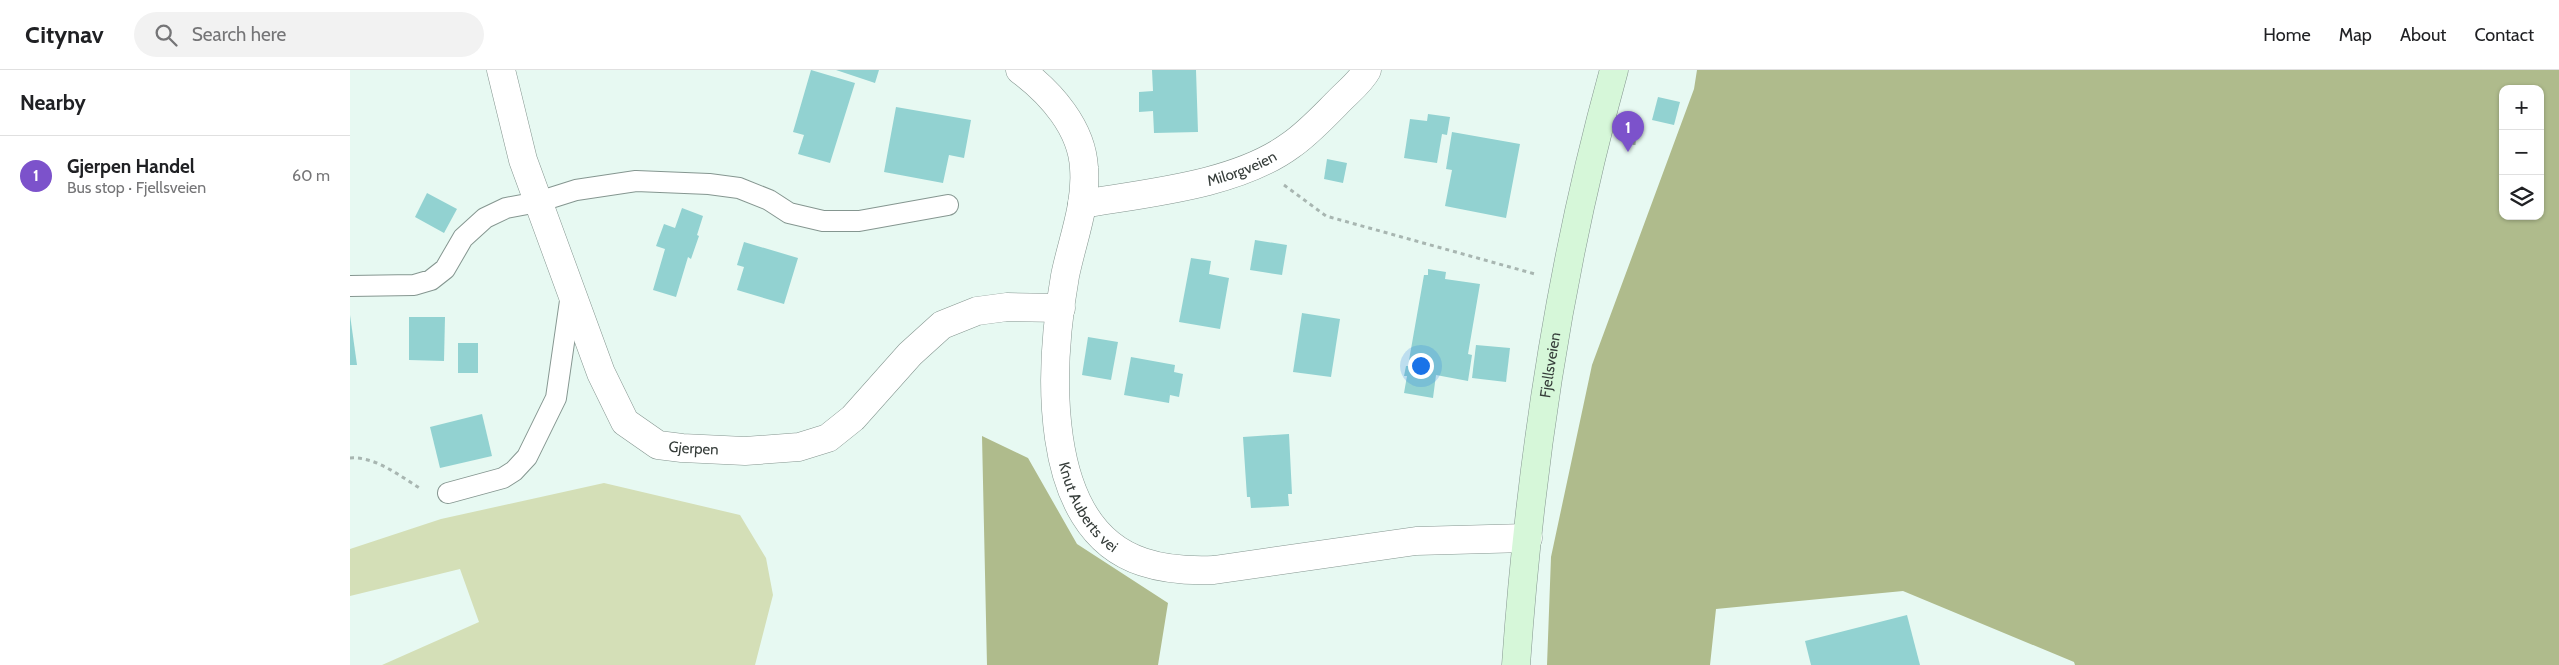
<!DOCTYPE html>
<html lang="en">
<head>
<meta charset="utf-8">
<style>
  :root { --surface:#fff; --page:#f2f2f2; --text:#202124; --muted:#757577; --line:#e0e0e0; --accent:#7c52cb }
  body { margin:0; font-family:Cabin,sans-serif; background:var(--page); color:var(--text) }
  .controls { position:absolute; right:15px; top:15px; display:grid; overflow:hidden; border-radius:10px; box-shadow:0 1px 4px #0004 }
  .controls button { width:45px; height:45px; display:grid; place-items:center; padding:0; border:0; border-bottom:1px solid var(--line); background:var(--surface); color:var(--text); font:25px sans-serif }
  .you { position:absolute; left:1070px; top:295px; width:18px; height:18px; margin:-12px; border:4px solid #fff; border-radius:50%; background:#1a73e8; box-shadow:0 0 0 8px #1a73e833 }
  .badge { display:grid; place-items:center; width:32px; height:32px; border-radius:50%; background:var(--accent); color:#fff; font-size:16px; font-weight:700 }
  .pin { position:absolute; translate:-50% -41px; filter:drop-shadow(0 1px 2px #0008) }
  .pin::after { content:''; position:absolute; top:26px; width:18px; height:15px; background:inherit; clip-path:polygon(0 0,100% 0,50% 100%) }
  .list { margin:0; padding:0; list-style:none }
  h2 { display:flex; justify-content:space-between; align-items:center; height:65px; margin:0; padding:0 20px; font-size:21px }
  h2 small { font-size:16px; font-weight:400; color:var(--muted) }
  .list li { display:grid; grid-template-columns:32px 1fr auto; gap:15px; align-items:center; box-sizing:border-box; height:80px; padding:0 20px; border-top:1px solid var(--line) }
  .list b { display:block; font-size:19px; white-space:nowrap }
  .list p { margin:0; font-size:16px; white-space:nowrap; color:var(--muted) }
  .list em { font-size:16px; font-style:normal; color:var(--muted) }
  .icon { flex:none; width:28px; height:28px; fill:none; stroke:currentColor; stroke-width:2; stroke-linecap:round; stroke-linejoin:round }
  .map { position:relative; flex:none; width:2209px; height:595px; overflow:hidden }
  header { display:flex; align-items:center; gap:30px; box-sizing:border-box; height:70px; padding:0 25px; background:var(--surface); border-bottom:1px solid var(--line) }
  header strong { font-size:24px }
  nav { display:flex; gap:28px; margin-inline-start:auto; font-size:18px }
  .search { width:350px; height:45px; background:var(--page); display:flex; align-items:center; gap:12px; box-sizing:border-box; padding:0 18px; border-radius:28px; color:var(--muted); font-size:19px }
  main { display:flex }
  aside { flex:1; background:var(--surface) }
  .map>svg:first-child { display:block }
  .green { fill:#d4dfb7 }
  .forest { fill:#afbb8c; fill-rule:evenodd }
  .building { fill:#92d2d1 }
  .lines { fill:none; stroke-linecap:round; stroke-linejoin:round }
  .lane-casing { stroke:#859690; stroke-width:22 }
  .street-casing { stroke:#859690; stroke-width:29 }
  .secondary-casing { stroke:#859690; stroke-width:29 }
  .path { stroke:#a8b6b1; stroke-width:3; stroke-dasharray:4 4; stroke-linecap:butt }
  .lane { stroke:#fff; stroke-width:20 }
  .street { stroke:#fff; stroke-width:28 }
  .secondary { stroke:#d6f7d9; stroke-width:28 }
  .labels { text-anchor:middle; stroke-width:4.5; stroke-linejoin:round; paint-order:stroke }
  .street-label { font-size:15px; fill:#353c39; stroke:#fff }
</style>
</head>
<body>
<header>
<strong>Citynav</strong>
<div class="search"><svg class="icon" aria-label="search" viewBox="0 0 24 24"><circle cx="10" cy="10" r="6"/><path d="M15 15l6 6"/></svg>Search here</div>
<nav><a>Home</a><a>Map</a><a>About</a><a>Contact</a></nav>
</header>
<main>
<aside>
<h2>Nearby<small></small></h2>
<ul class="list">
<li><span class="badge">1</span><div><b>Gjerpen Handel</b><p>Bus stop · Fjellsveien</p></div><em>60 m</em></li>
</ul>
</aside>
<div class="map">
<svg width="2209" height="595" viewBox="0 0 2209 595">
  <rect width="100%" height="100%" fill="#e7f9f2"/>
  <polygon class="green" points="254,413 390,445 416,488 423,525 405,595 32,595 129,552 110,499 0,526 0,479 91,449"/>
  <g class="forest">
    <path d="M1347,0H2209V595H1725L1724,592L1553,521L1366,539L1360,595H1197L1201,487L1242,295L1344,19ZM2153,19H2190V146H2153Z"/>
    <polygon points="632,366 678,388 727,474 818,533 808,595 637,595"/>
  </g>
  <g class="building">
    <polygon points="461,0 505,13 480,93 448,84 454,65 443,62"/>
    <polygon points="486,0 529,0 525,13"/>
    <polygon points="802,0 846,0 848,62 804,63 803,41 789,42 789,22 803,21"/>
    <polygon points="1308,27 1330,32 1324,55 1302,50"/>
    <polygon points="546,37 621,50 614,88 599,85 593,113 534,102"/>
    <polygon points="1078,44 1100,47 1097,65 1092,64 1087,93 1054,88 1060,49 1077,51"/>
    <polygon points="1102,62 1170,74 1156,148 1095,136 1102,100 1096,99"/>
    <polygon points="977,89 997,93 993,113 974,109"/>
    <polygon points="77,123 107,139 94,163 65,147"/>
    <polygon points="332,138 353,146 347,165 349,166 341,189 338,187 326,227 303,220 315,179 306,176 314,154 325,158"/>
    <polygon points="905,170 937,175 932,205 900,200"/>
    <polygon points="394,172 448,188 434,234 387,220 394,197 387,195"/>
    <polygon points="841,188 861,191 859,204 879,208 870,259 829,252"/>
    <polygon points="1078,199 1096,202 1095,209 1130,214 1118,284 1122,285 1118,311 1086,305 1083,328 1054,323 1057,306 1054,306 1056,296 1058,296 1074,205 1078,205"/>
    <polygon points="952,243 990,249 981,307 943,302"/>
    <polygon points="0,245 7,295 0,295"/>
    <polygon points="59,247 95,247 94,291 59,290"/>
    <polygon points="738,267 768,272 761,310 732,305"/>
    <rect x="108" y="273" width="20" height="30"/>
    <polygon points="1126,275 1160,278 1156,312 1122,308"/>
    <polygon points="781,287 825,295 824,302 833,304 829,327 820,325 819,333 774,325"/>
    <polygon points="132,344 142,386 90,398 80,357"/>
    <polygon points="939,364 942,424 938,424 939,436 901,438 900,427 897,427 893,367"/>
    <polygon points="1557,545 1570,595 1461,595 1455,571"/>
  </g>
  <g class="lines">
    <g class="lane-casing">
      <g id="lane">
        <polyline points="0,216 64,215 81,210 95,199 113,168 135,148 156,138 188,132 226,120 286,111 359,114 389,118 419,130 439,143 473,151 509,151 598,135"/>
        <polyline points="98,423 153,408 164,401 177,387 206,328 221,224"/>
      </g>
    </g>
    <g class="street-casing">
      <g id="street">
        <path id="s1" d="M151,0L173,90L251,303L275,352L308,375L332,378L395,381L449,377L478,368L503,348L560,284L592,255L627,241L657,237L711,238"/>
        <path id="s2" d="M670,0C701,23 732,58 734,98C737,135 722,171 715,206C700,291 688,458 793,492C817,500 840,501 864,500L1066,471L1178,468"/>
        <path id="s3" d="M732,134C797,123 887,115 941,75C957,64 972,48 986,34C996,23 1010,13 1017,0"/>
      </g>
    </g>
    <g class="secondary-casing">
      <g id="secondary">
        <path id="s4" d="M1166,595C1180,395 1210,194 1264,0"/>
      </g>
    </g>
    <g class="path">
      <polyline points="1284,75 1285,59"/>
      <polyline points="934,115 976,146 1185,204"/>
      <path d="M0,388C25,386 50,406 71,419"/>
    </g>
    <use href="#lane" class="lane"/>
    <use href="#street" class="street"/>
    <use href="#secondary" class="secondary"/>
  </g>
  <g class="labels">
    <g class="street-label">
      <text dy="5" stroke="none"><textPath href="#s3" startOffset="164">Milorgveien</textPath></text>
      <text dy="5" stroke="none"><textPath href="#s4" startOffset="302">Fjellsveien</textPath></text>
      <text dy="5" stroke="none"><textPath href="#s1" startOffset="450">Gjerpen</textPath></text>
      <text dy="5" stroke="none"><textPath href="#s2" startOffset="470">Knut Auberts vei</textPath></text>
    </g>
  </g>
</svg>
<div class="controls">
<button>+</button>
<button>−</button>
<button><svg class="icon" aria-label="layers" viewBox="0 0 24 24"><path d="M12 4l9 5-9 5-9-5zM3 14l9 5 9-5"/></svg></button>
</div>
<div class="you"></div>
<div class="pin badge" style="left:1278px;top:82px">1</div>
</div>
</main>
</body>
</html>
